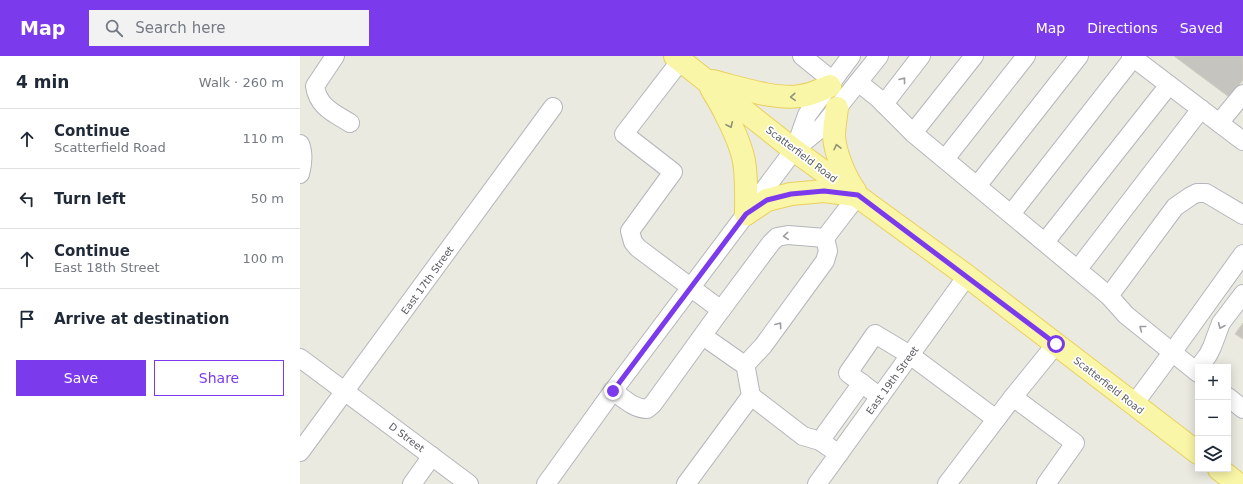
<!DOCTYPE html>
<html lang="en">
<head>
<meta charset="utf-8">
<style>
  :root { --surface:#fff; --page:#f2f2f3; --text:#1f2937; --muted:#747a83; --line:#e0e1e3; --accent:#7c3aed }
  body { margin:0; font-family:"DejaVu Sans",sans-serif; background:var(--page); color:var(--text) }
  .controls { position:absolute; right:12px; bottom:12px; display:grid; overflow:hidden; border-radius:0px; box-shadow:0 2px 10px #0003 }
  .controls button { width:36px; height:36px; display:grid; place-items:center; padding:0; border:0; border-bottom:1px solid var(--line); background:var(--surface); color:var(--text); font:20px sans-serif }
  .stop { position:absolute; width:12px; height:12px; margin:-9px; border:3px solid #7c3aed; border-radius:50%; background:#fff }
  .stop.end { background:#7c3aed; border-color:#fff; box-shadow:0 1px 4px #0008 }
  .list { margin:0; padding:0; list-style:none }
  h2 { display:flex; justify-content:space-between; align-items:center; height:52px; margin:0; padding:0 16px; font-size:17px }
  h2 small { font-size:13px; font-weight:400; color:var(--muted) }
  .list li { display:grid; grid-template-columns:26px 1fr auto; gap:12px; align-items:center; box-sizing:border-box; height:60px; padding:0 16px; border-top:1px solid var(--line) }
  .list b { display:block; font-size:15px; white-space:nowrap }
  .list p { margin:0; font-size:13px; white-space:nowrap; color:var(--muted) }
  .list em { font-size:13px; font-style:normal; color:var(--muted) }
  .actions { display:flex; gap:8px; padding:12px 16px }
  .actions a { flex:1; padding:9px 0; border:1px solid var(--accent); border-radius:0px; text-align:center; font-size:14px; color:var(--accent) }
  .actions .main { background:var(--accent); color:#fff }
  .icon { flex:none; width:22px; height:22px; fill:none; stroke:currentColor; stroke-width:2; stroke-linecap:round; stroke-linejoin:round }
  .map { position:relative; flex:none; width:943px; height:428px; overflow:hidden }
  header { display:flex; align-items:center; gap:24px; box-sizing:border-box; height:56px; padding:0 20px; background:var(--accent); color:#fff }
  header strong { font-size:19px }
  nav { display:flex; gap:22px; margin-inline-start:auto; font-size:14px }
  .search { width:280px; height:36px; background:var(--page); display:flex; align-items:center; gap:10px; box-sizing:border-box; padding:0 14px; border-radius:0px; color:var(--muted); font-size:15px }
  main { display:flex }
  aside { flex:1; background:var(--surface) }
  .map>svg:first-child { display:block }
  .building { fill:#c6c4be; stroke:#d0ccbf }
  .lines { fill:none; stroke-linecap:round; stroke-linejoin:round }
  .minor-casing { stroke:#b3b6bb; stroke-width:20 }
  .major-casing { stroke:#e9d05c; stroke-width:24 }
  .minor { stroke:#fff; stroke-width:18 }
  .major { stroke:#faf6a7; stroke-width:22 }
  .oneway { stroke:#9b9da0 }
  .oneway2 { stroke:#91927a }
  .route { stroke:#7c3aed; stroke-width:5 }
  .labels { text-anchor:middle; stroke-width:3.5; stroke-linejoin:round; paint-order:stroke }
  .street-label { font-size:10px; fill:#595c61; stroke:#fff }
</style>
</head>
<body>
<header>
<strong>Map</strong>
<div class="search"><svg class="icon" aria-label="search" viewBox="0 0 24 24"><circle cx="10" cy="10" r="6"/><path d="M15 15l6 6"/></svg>Search here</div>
<nav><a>Map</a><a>Directions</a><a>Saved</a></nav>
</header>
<main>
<aside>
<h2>4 min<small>Walk · 260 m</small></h2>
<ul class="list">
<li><svg class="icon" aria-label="ahead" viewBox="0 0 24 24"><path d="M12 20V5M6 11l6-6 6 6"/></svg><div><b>Continue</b><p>Scatterfield Road</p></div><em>110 m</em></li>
<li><svg class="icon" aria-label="left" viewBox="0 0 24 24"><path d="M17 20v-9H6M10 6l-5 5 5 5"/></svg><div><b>Turn left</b></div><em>50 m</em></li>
<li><svg class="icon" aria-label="ahead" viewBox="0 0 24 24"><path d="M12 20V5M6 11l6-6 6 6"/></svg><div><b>Continue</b><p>East 18th Street</p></div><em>100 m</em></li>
<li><svg class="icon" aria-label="arrive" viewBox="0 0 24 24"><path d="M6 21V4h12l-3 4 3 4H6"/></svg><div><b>Arrive at destination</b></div></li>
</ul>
<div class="actions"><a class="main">Save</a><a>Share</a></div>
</aside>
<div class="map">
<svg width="943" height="428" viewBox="0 0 943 428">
  <rect width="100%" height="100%" fill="#ebeae1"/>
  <g class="building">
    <polygon points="874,0 943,0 943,24 929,41"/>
    <polygon points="943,267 943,283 935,278"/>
  </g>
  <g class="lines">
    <g class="minor-casing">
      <g id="minor">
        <path d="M35,0L15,30C18,51 34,57 50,67"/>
        <polyline points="502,0 533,25"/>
        <polyline points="831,0 943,85"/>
        <polyline points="558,26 578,42 613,77 809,240 826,259 898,317"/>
        <polyline points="584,48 621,0"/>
        <polyline points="919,67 943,38"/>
        <polyline points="613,77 674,0"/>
        <path d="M0,88C4,98 3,107 0,118"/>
        <polyline points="495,93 507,59 551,0"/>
        <polyline points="645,103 726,0"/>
        <polyline points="677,130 779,0"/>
        <polyline points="711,158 833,2"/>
        <polyline points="525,182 558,139"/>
        <polyline points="745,186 869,29"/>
        <polyline points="778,213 901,53"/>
        <polyline points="809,240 875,151 891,140 897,137 906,137 943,159"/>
        <polyline points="421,254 471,187 477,181 488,179 525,182"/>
        <polyline points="403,280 440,306 445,307 449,305 463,290 525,205 528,195 525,182"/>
        <polyline points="0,302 169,428"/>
        <polyline points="445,307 451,340"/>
        <polyline points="899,311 908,299 912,291 921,267 943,238"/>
        <path d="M313,335C323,342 334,353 347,353L353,348L421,254L338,192L333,186L330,175L373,116L324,78L381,4"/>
        <polyline points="580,341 548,317 575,278 610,299 696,363"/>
        <polyline points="928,341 943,353"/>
        <path d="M834,348C871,299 907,248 943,198"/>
        <polyline points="520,385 562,327"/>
        <polyline points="0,396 253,51"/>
        <polyline points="112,428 132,400"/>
        <polyline points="246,428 313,335 494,94 522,71 579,0"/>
        <polyline points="386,428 451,340 503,380 520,385 539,398"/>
        <polyline points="517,428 667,220"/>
        <polyline points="647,428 713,341"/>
        <polyline points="746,428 775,387 713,341 756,288"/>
      </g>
    </g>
    <g class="major-casing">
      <g id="major">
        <polyline points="375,0 494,94 667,220 898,397"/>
        <path d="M412,25C438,31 474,44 500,40C511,39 520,34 530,30"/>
        <path d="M411,32C423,51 440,84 444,105C447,123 446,140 446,158"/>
        <path d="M537,52C536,61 534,71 534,80C535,97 545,121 555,135"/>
        <polyline points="446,158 467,144 491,138 524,135 555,139"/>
        <polyline points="919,413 938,428"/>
      </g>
    </g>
    <use href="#minor" class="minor"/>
    <use href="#major" class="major"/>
  </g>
  <defs><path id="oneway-chevron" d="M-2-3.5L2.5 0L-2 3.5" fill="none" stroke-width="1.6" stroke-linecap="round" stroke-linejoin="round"/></defs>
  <g class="oneway">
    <use href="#oneway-chevron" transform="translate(603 24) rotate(-52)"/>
    <use href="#oneway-chevron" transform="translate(486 180) rotate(175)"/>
    <use href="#oneway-chevron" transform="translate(479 269) rotate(-54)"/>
    <use href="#oneway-chevron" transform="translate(921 270) rotate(113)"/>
    <use href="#oneway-chevron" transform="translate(842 272) rotate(-142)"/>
  </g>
  <g class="oneway2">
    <use href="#oneway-chevron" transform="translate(493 41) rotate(176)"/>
    <use href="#oneway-chevron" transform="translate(430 69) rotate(65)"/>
    <use href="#oneway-chevron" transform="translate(537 91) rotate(-103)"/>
  </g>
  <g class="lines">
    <polyline class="route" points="313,335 446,158 467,144 491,138 524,135 558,139 756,288"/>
  </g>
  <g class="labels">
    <g class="street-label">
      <text transform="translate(502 98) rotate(37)" y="4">Scatterfield Road</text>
      <text transform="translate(127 224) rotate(-54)" y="4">East 17th Street</text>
      <text transform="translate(592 324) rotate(-54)" y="4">East 19th Street</text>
      <text transform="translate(809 329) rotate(38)" y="4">Scatterfield Road</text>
      <text transform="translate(107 381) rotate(37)" y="4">D Street</text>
    </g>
  </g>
</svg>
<div class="controls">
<button>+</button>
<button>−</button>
<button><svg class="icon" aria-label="layers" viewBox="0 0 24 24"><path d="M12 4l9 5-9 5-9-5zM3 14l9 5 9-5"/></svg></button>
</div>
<div class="stop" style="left:756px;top:288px"></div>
<div class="stop end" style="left:313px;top:335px"></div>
</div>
</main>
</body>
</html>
